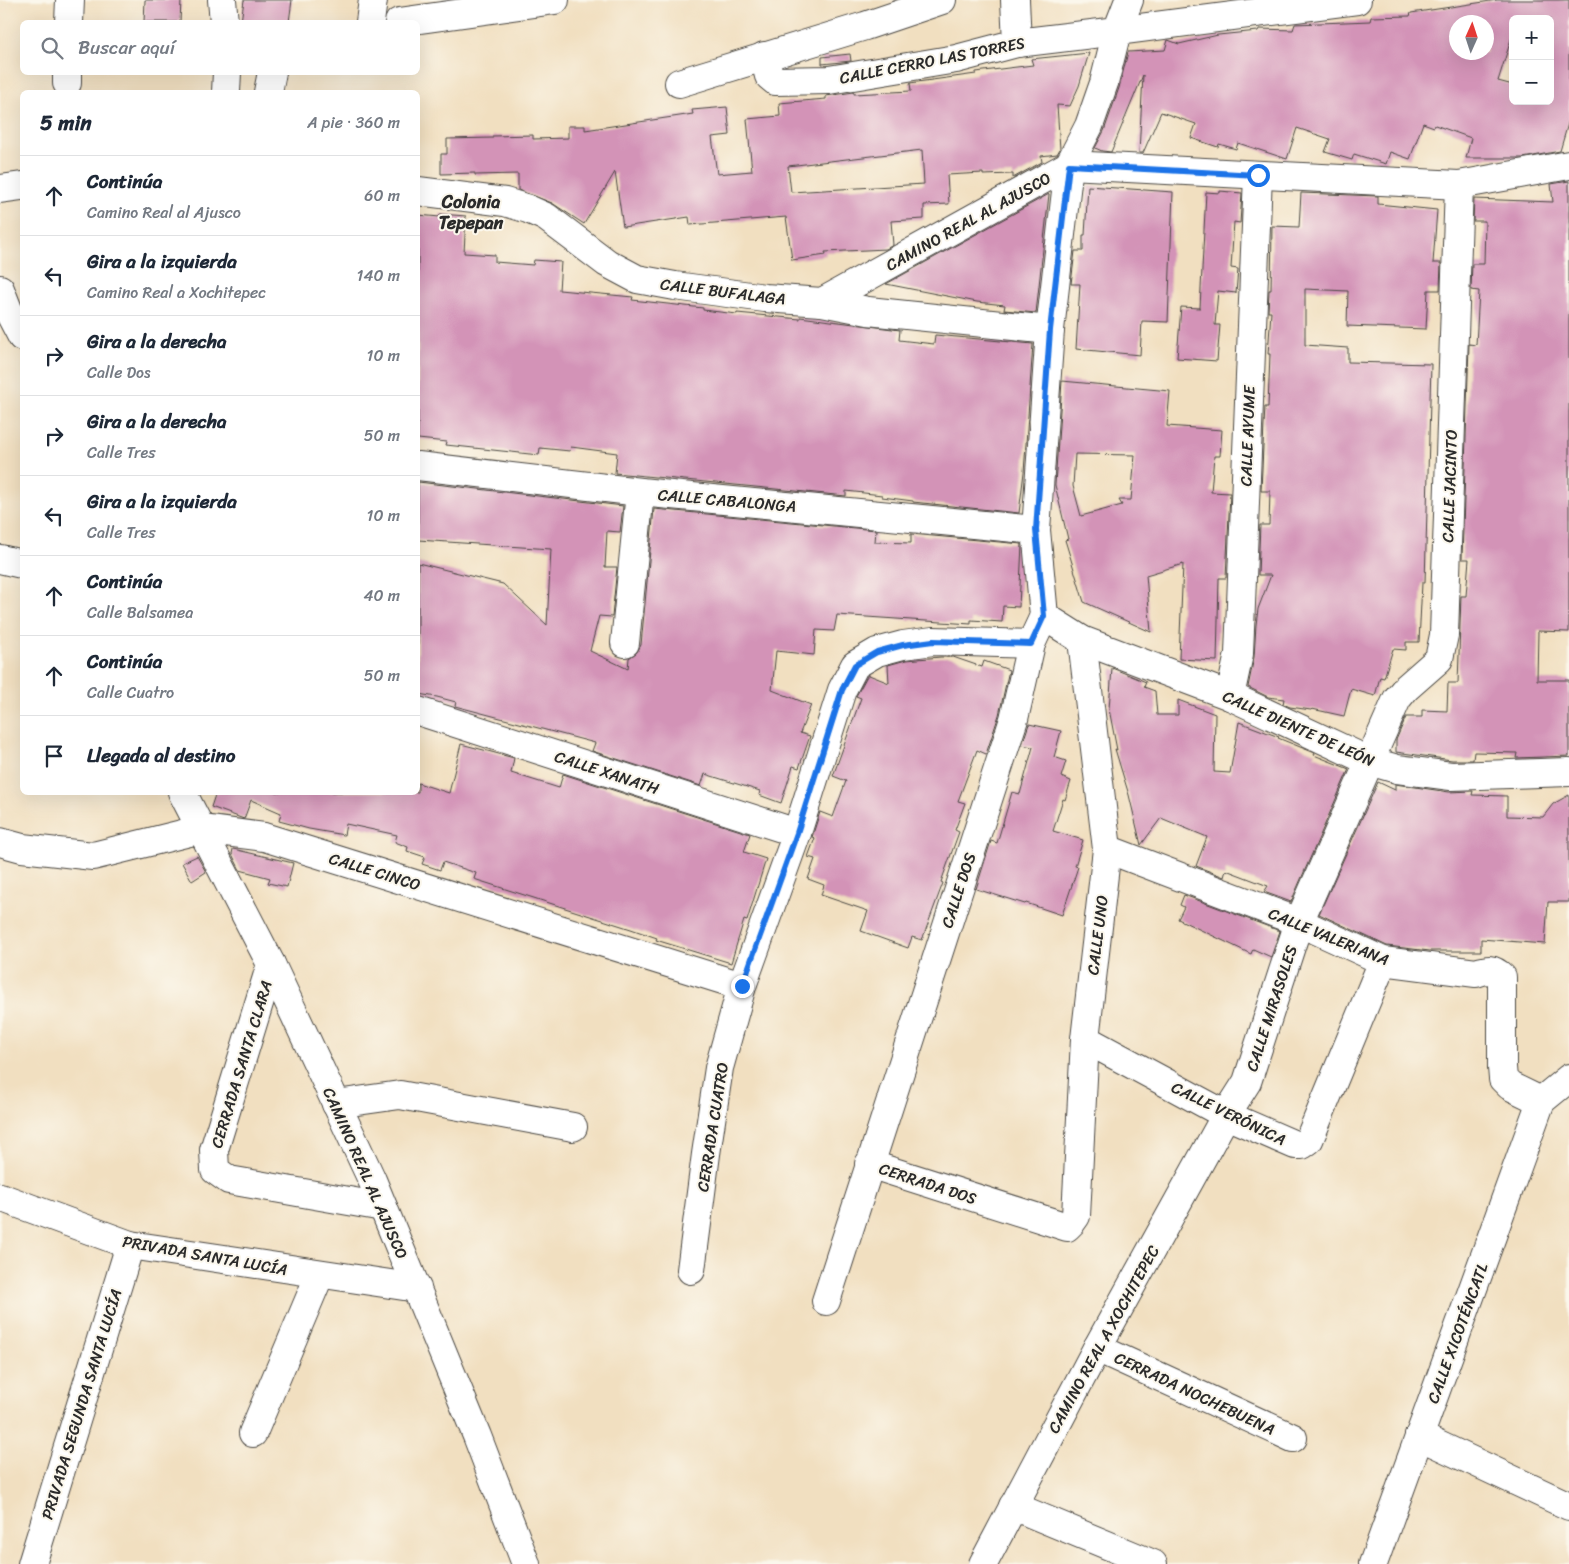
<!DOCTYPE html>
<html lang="es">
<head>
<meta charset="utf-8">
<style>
  :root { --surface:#fff; --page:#f6f6f7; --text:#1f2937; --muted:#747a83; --line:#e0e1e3 }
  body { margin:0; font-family:Sriracha,sans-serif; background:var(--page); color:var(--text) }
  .controls { position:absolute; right:15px; top:15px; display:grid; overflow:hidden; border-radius:8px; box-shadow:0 5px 20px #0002 }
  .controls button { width:45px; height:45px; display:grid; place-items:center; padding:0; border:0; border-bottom:1px solid var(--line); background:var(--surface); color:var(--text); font:25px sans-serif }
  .compass { position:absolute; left:1449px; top:15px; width:45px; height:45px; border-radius:50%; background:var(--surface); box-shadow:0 5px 20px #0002; rotate:3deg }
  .stop { position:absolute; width:15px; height:15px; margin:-11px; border:4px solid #1a73e8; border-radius:50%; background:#fff }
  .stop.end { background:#1a73e8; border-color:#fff; box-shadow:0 1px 5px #0008 }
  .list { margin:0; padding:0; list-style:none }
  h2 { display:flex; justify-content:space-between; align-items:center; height:65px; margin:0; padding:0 20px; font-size:21px }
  h2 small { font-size:16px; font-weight:400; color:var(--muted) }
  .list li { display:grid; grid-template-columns:32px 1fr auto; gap:15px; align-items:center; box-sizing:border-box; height:80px; padding:0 20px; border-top:1px solid var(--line) }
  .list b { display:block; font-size:19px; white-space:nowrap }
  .list p { margin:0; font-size:16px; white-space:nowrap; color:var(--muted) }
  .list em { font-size:16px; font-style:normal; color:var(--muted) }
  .icon { flex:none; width:28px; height:28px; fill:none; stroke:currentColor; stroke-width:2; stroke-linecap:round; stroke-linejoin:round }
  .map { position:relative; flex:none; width:1569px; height:1564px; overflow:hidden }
  .search { position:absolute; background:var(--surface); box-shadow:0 5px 20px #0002; left:20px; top:20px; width:400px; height:55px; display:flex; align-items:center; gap:12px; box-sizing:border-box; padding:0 18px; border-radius:8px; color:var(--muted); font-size:19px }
  .panel { position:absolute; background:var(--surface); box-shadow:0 5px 20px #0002; left:20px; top:90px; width:400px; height:705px; border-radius:8px }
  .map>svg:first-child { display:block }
  .building { fill:#d393b7; fill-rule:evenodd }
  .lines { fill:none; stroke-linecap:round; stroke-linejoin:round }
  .minor-casing { stroke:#494641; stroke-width:30 }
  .minor { stroke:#fff; stroke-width:28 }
  .route { stroke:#1a73e8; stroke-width:6 }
  .labels { text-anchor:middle; stroke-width:4; stroke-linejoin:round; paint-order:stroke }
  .street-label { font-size:16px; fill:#2b2b2b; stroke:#fbf7ec }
  .neighbourhood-label { font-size:18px; font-weight:bold; fill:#2b2b2b; stroke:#fbf7ec }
</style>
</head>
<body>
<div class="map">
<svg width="1569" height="1564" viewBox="0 0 1569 1564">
  <rect width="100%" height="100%" fill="#fbf7ec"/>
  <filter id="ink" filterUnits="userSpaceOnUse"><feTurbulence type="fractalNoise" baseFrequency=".02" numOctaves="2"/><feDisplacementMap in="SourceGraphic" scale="10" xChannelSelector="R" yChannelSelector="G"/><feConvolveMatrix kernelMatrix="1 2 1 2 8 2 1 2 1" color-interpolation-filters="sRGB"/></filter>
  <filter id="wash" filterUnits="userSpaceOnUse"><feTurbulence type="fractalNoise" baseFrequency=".0096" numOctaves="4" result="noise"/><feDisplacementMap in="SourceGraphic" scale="20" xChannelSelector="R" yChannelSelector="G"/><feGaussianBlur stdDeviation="1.12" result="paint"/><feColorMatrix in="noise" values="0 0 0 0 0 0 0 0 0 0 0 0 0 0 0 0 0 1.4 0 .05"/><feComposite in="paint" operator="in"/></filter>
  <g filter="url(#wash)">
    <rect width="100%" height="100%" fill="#f1dfc0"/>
    <g id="blocks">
      <g class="building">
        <polygon points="145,0 181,0 180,22 144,22"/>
        <polygon points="244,0 292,0 289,22 241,22"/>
        <path d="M1497,0H1569V120L1560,151L1523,158H1466L1471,138L1435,125L1434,127L1423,123L1410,159L1390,152L1386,164L1354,154L1352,160L1325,152L1330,139L1297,128L1287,159L1238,143L1236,149L1219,144L1218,147L1191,138L1196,124L1161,112L1143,153H1139L1143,75L1111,152L1102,151L1095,148L1104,131L1119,88L1128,52L1165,50L1168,40L1179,44L1218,35L1258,31L1259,29L1293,30L1295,24L1370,21L1371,17L1410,16L1411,13ZM1513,19H1550V101H1513V85L1498,81L1513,33ZM1456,22H1486V52H1456Z"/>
        <path d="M1089,53L1079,86L1070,106L1057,105L1060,149L1057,154L1041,156L1042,162L1013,178V174L983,175V173L947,175L949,204L924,205V219L891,221L893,245L886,249L825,252L826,255L792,260L786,217L690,225L689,217L623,227L615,172L584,224L552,203L518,190V174L475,175V173L441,174V154H447V139L493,138V136L533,135V139L568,138V126H585V130L693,114L692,110L727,107L730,135L712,137L717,174L752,171L747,119L780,116L779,103L826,99V96L854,92V94L911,91L910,83L976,74V72L1033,65L1031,59ZM922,150L924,184L791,192L788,166Z"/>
        <polygon points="850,54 851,61 822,64 822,57"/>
        <polygon points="1569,181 1569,632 1538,631 1537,680 1569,680 1569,756 1516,758 1517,753 1474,752 1473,760 1452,760 1396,752 1396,740 1406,717 1422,717 1422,710 1447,711 1448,683 1458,683 1461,596 1466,596 1469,559 1462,559 1469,344 1476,345 1479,291 1471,290 1472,264 1484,264 1485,221 1473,221 1474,199 1553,202 1551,184"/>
        <polygon points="1088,186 1173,192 1168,322 1142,321 1140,355 1076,349 1080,284 1071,284 1075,251 1083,251 1083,235 1085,235"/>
        <polygon points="1220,191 1242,193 1240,223 1234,222 1231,268 1238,269 1236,293 1218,291 1215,325 1220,325 1217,361 1177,358 1181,307 1200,308 1206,192 1220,193"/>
        <polygon points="1301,193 1378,196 1378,204 1437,210 1433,263 1441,263 1440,290 1428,290 1426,329 1347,326 1348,291 1305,289 1305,345 1348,348 1348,362 1431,364 1425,583 1422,583 1419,642 1406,642 1406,650 1393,649 1384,678 1380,677 1375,696 1351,689 1344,716 1312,709 1311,710 1290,707 1283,704 1284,699 1268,697 1248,687 1254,657 1256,625 1258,609 1271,575 1258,575 1260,525 1269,525 1270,491 1261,491 1264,425 1265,407 1268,407 1270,354 1268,354 1271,312 1268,312 1269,290 1271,290 1272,226 1299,227"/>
        <polygon points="1049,194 1036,313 1004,310 1005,305 977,302 886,284"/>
        <polygon points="440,214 466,216 464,253 495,255 495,262 533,265 534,260 561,262 559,290 633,297 632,300 703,308 703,310 737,314 737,313 800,319 800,317 900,330 899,340 934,344 935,335 1033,344 1024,472 1019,513 913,502 913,501 882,497 882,495 846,491 846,496 615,473 617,453 571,447 570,451 540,448 539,455 446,445 447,442 418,439 418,215 440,217"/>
        <path d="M1062,381L1170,391L1167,426L1222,430L1220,456H1214L1211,492L1230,493L1226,578H1219L1217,661L1179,659L1183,564L1146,575L1151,632L1084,602L1065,540L1068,539L1055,485ZM1075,454L1135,455L1131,500H1119L1122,505L1081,516L1073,486Z"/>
        <polygon points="418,482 623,506 620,532 607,531 605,567 617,567 612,617 599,616 590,651 628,669 629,658 637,652 641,645 654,509 876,530 875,542 911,543 911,534 1022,544 1019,607 1003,606 1002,622 971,620 971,624 837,615 834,631 816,630 814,655 776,651 772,690 811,705 800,733 810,736 799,768 793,766 781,803 759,795 760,791 705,774 701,786 592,751 595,743 455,706 456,702 437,697 418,694 418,563 503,584 547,625 551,549 418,540"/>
        <polygon points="941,657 953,657 982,667 984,661 1009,670 999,715 986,754 977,750 958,801 965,803 955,830 959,832 941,882 943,883 922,940 912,937 908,948 861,931 868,911 821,895 824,885 808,879 815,859 808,857 815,838 812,837 820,812 833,817 846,781 833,776 861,698 856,696 867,676 869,675 889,683 888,665 906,660"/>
        <polygon points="1112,668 1146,682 1144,687 1155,691 1157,715 1178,715 1178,700 1215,714 1214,772 1230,773 1239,722 1279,737 1278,738 1315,753 1314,755 1349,769 1291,902 1264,892 1268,886 1226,870 1224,877 1196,866 1207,837 1161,818 1141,845 1129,795 1115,749 1117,750 1109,709"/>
        <polygon points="1029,724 1061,731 1054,757 1066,761 1061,777 1071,781 1065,800 1063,799 1053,831 1083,840 1075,866 1078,867 1062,915 1026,903 1025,904 976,889 991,841 997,843 1012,792 1020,794 1033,747 1022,745"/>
        <polygon points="461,744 514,758 511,773 559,788 563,774 750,834 744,852 766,859 747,921 744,920 731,963 656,940 657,938 631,929 474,879 476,873 443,862 440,870 422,864 425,857 407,851 408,847 395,842 397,835 346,824 344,835 309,829 279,821 281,813 251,800 244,819 211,807 216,792 418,792 418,783 449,793"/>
        <polygon points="1378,782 1395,790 1395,784 1449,792 1473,791 1472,795 1507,796 1507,816 1543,817 1553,804 1569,795 1569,902 1548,902 1545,944 1481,939 1481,951 1430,951 1387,946 1319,914"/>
        <polygon points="233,849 293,863 287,887 268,883 270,878 240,870 232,854"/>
        <polygon points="197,856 206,872 192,881 182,863"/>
        <polygon points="1184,895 1280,931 1271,957 1253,949 1251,954 1178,919 1184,907 1180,905"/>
      </g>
    </g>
  </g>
  <g filter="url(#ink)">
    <use href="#blocks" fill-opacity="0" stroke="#494641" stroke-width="1"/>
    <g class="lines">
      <g class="minor-casing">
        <g id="minor">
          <polyline points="222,0 224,22"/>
          <polyline points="1015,0 1017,43"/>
          <polyline points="69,22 70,0"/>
          <polyline points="370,22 373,0"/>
          <polyline points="399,22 555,0"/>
          <polyline points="764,56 769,76 775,81 829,80 956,59 1017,43 1117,31 1357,0"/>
          <polyline points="67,83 67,72"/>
          <polyline points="679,83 865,26 942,0"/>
          <polyline points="226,92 227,72"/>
          <polyline points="268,92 272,72"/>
          <polyline points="0,189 22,186"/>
          <polyline points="418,191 505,202 528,209 546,217 607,263 637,279 675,286 765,298 822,302 868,311 1050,330"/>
          <polyline points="0,289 9,312 22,337"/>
          <polyline points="822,302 1069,165 1459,185 1569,165"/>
          <polyline points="418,466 640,492 1036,530"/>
          <polyline points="0,559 22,564"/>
          <polyline points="1044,616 1036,530 1050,330 1069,165 1089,126 1104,83 1117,31 1129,0"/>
          <polyline points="1044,616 1082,640 1230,696 1369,761 1397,769 1451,776 1569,772"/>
          <polyline points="625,643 640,492"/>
          <polyline points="1230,696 1239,654 1258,175"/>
          <polyline points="418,711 797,833"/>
          <polyline points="182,792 271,964 372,1180 477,1436 526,1564"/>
          <polyline points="0,842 22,848 93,856 202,829 264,837 742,986"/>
          <path d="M1107,849L1299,922L1383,961L1476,973C1488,969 1493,968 1502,977V1067L1503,1079L1510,1086L1541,1101"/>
          <polyline points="271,964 214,1150 215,1170 229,1180 383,1207"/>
          <polyline points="1085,1039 1226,1115 1295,1145 1302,1145 1309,1140 1383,961"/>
          <polyline points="336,1104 400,1095 573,1127"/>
          <polyline points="869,1164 1067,1227 1071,1223 1076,1216 1085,1039 1107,849 1082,640"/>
          <polyline points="0,1197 130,1245 417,1288"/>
          <polyline points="691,1270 706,1154 719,1068 742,986 797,833 842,690 855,665 877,652 903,645 933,641 1031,644"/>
          <polyline points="826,1301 1014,719 1031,644 1044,616"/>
          <polyline points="1097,1348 1293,1438"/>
          <polyline points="253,1433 320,1274"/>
          <polyline points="1419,1436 1569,1506"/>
          <polyline points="1013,1506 1153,1564"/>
          <polyline points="32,1564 130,1245"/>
          <polyline points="983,1564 1097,1348 1226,1115 1247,1082 1299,922 1397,699 1406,688 1439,659 1444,635 1459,185"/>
          <polyline points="1373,1564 1541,1101 1569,1078"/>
        </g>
      </g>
      <use href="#minor" class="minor"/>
    </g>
  </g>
  <g class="lines" filter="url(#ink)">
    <polyline class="route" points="742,986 797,833 842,690 855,665 877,652 903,645 933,641 1031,644 1044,616 1036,530 1050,330 1069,165 1258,175"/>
  </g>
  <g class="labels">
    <g class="street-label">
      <text transform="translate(932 60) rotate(-11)" y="6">CALLE CERRO LAS TORRES</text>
      <text transform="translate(968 221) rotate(-29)" y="6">CAMINO REAL AL AJUSCO</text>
      <text transform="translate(723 291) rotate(7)" y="6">CALLE BUFALAGA</text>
      <text transform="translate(1247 436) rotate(-88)" y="6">CALLE AYUME</text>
      <text transform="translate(1449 486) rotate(-88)" y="6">CALLE JACINTO</text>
      <text transform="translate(727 500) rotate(5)" y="6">CALLE CABALONGA</text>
      <text transform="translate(1299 728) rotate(24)" y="6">CALLE DIENTE DE LEÓN</text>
      <text transform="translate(607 772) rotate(18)" y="6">CALLE XANATH</text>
      <text transform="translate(375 871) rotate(17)" y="6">CALLE CINCO</text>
      <text transform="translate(958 890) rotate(-72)" y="6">CALLE DOS</text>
      <text transform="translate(1097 935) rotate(-83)" y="6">CALLE UNO</text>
      <text transform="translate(1329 936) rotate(22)" y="6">CALLE VALERIANA</text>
      <text transform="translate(1271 1008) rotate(-72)" y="6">CALLE MIRASOLES</text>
      <text transform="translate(241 1064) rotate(-73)" y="6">CERRADA SANTA CLARA</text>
      <text transform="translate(1229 1113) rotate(26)" y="6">CALLE VERÓNICA</text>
      <text transform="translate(712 1127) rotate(-81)" y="6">CERRADA CUATRO</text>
      <text transform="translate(366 1173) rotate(66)" y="6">CAMINO REAL AL AJUSCO</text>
      <text transform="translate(928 1183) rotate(18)" y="6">CERRADA DOS</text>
      <text transform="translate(205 1255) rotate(10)" y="6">PRIVADA SANTA LUCÍA</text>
      <text transform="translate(1457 1333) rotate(-70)" y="6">CALLE XICOTÉNCATL</text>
      <text transform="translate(1103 1339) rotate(-61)" y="6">CAMINO REAL A XOCHITEPEC</text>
      <text transform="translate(1195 1393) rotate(25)" y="6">CERRADA NOCHEBUENA</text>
      <text transform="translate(81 1404) rotate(-73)" y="6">PRIVADA SEGUNDA SANTA LUCÍA</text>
    </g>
    <g class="neighbourhood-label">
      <text x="471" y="208">Colonia<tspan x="471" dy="21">Tepepan</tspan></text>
    </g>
  </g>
</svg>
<div class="controls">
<button>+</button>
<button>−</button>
</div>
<svg class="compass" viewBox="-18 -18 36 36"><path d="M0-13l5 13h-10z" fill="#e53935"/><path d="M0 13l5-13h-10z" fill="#747a83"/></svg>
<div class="stop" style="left:1258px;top:175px"></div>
<div class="stop end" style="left:742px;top:986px"></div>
<div class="search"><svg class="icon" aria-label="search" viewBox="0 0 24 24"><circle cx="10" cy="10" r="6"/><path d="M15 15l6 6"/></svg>Buscar aquí</div>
<section class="panel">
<h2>5 min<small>A pie · 360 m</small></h2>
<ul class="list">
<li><svg class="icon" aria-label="ahead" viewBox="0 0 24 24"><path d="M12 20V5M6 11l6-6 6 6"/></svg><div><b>Continúa</b><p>Camino Real al Ajusco</p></div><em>60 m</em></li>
<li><svg class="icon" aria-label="left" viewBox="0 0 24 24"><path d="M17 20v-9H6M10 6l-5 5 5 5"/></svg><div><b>Gira a la izquierda</b><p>Camino Real a Xochitepec</p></div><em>140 m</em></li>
<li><svg class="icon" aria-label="right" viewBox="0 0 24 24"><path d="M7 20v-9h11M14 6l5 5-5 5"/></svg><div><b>Gira a la derecha</b><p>Calle Dos</p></div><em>10 m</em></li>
<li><svg class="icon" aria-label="right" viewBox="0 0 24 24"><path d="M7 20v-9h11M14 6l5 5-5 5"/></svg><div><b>Gira a la derecha</b><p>Calle Tres</p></div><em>50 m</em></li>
<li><svg class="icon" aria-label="left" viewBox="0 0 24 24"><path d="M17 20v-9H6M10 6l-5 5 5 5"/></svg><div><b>Gira a la izquierda</b><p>Calle Tres</p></div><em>10 m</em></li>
<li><svg class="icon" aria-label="ahead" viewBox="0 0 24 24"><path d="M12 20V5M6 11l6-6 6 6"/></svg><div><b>Continúa</b><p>Calle Balsamea</p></div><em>40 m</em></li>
<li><svg class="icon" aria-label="ahead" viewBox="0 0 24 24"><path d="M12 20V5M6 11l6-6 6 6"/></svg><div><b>Continúa</b><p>Calle Cuatro</p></div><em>50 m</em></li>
<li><svg class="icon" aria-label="arrive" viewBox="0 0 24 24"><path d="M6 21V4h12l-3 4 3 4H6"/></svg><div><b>Llegada al destino</b></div></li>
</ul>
</section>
</div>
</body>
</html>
